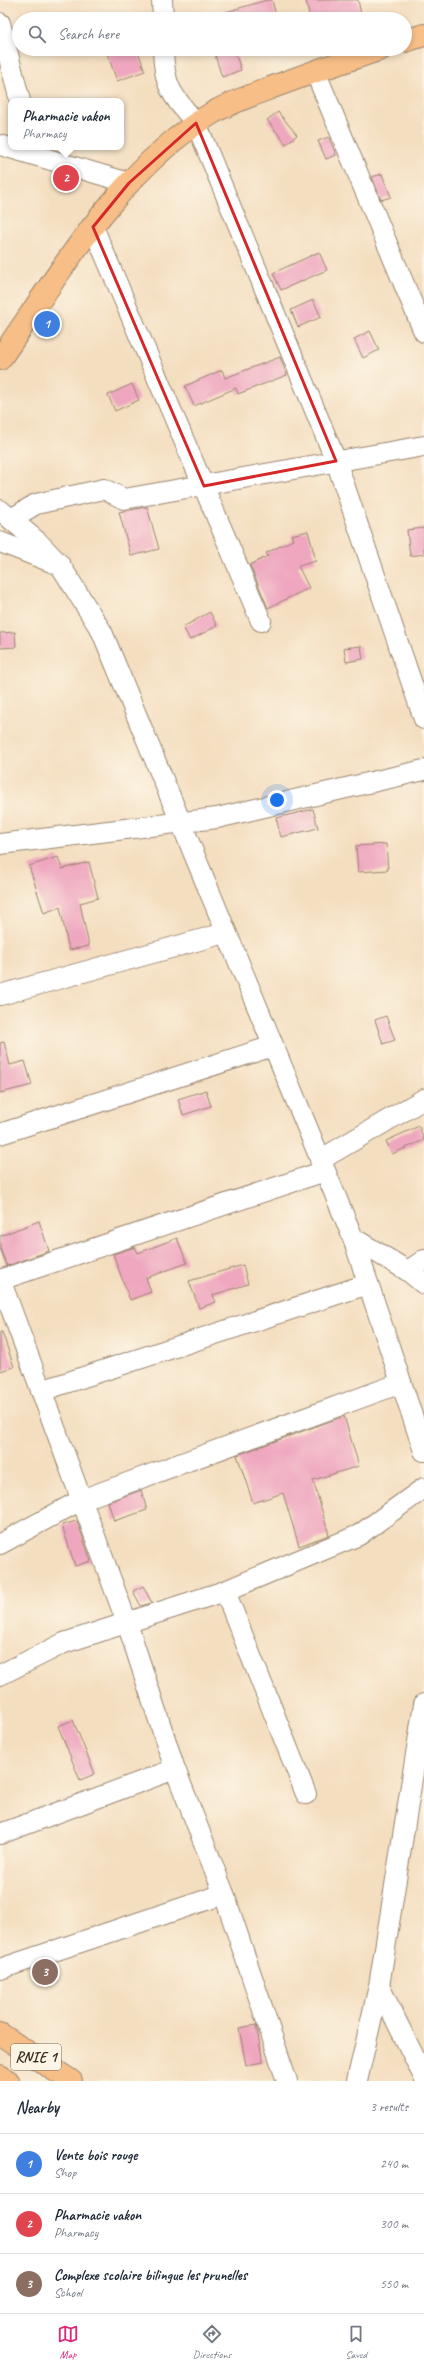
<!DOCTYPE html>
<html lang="en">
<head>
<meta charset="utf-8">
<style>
  :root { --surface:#fff; --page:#f2f2f3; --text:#1f2937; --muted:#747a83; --line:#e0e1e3; --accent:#db2777 }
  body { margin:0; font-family:Caveat,sans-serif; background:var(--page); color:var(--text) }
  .you { position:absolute; left:277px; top:800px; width:14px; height:14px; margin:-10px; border:3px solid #fff; border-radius:50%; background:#1a73e8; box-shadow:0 0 0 6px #1a73e833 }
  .badge { display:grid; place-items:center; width:26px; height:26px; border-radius:50%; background:var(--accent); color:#fff; font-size:13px; font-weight:700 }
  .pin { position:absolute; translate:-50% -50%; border:2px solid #fff; box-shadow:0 1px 4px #0006 }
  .popup { position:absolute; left:8px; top:98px; width:116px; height:52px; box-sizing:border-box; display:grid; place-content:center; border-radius:8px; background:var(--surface); filter:drop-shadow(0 1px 3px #0005); font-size:13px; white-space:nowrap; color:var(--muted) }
  .popup b { font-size:15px; color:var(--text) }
  .popup::after { content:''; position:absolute; left:50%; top:100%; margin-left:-8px; border:8px solid transparent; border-top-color:var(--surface) }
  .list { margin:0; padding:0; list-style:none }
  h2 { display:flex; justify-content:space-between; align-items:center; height:52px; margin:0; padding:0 16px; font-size:17px }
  h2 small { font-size:13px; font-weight:400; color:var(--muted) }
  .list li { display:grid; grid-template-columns:26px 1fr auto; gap:12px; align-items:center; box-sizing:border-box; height:60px; padding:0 16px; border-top:1px solid var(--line) }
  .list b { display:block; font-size:15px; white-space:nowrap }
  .list p { margin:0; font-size:13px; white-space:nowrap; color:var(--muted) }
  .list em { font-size:13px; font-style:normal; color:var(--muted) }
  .icon { flex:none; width:22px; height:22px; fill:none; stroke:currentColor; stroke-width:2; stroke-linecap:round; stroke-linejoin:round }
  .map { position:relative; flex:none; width:424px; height:2081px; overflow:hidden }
  .search { position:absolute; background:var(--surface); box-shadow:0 2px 6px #0003; left:12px; right:12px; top:12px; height:44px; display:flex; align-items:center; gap:10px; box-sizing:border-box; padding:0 14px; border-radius:22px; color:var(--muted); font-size:15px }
  .sheet { height:232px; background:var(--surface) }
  nav { display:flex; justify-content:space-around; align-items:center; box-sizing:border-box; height:56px; border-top:1px solid var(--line); background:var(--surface); font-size:11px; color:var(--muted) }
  nav a { display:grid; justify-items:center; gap:2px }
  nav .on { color:var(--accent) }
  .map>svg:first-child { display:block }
  .building { fill:#efa7c0 }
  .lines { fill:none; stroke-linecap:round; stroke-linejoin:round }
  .minor-casing { stroke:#98846f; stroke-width:22 }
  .major-casing { stroke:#98846f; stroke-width:24 }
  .highway-casing { stroke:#98846f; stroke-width:24 }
  .minor { stroke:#fff; stroke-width:20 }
  .major { stroke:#f7be87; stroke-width:22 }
  .highway { stroke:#f7be87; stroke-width:22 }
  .marked { fill:none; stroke:#d62828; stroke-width:3; stroke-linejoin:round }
  .labels { text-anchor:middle; stroke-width:4; stroke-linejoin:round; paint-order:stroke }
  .shield { fill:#fcf5e5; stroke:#75675a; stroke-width:1 }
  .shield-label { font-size:15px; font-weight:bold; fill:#3b2a1e }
</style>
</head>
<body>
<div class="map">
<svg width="424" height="2081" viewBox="0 0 424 2081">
  <rect width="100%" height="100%" fill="#fcf5e5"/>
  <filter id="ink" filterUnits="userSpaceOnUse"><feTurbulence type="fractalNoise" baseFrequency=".025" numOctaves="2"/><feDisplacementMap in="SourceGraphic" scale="8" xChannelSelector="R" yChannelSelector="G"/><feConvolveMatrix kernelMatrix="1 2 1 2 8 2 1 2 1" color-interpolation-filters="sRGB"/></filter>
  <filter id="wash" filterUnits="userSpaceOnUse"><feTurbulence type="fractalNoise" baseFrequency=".012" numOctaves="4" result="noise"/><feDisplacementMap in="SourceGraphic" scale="16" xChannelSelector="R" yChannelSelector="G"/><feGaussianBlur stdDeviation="0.9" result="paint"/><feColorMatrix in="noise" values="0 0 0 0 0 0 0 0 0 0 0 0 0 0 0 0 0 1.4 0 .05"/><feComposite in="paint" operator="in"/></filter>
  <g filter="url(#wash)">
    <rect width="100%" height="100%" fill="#f4dec0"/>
    <g id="blocks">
      <g class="building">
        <polygon points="267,0 272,0 277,19 213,19 212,16"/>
        <polygon points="306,0 358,0 362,19 310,19"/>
        <polygon points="118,49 137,49 145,71 117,81 107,53"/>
        <polygon points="213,49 234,49 241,70 222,77"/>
        <polygon points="278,112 297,135 286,144 267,120"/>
        <polygon points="329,137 336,155 326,159 318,141"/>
        <polygon points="382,174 391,197 381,200 372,177"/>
        <polygon points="319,252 327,270 281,290 273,273"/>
        <polygon points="313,300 321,317 298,327 291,310"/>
        <polygon points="370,331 379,350 363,358 354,339"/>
        <polygon points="280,357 287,375 238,394 236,388 194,406 185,386 222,370 225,378"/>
        <polygon points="132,384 139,400 115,411 108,395"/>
        <polygon points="147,507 159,549 131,556 119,512"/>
        <polygon points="424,528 424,554 410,556 407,530"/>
        <polygon points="308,531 316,561 298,566 309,588 268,608 250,565 268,556 266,553 293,540 291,535"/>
        <polygon points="210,612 217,626 190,640 183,627"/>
        <polygon points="15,632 16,647 0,648 0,633"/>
        <polygon points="361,646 363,659 346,662 344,648"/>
        <polygon points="313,809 318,828 281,837 276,818"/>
        <polygon points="386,844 388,870 358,872 356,846"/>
        <polygon points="58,857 62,869 89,862 98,898 80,903 89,946 69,950 60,907 44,913 29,866"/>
        <polygon points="386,1016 395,1040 383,1044 375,1020"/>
        <polygon points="4,1042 10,1065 25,1061 32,1085 0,1093 0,1043"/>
        <polygon points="206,1090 211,1106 183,1115 178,1099"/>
        <polygon points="419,1126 424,1140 392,1154 386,1141"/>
        <polygon points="39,1221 49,1251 7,1266 0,1248 0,1236"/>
        <polygon points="177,1238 187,1263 146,1278 151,1292 130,1300 113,1254 135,1247 138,1253"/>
        <polygon points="243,1265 248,1284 213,1295 216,1302 199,1308 189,1281"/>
        <polygon points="0,1332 2,1332 14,1367 0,1371"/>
        <polygon points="344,1416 359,1466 313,1480 329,1535 299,1546 283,1493 253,1503 237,1455"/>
        <polygon points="141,1490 147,1510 114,1521 108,1502"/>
        <polygon points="77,1521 91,1561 75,1566 62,1525"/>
        <polygon points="143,1586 152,1603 141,1606 133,1591"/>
        <polygon points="73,1720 95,1774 80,1780 58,1726"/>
        <polygon points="256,2025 263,2062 246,2065 239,2028"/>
      </g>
    </g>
  </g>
  <g filter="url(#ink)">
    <use href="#blocks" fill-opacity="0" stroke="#98846f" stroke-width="1"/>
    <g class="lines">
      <g class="minor-casing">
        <g id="minor">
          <polyline points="162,0 163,19"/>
          <polyline points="0,23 20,101"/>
          <path d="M163,49C164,88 172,95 196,123L336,461L424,719"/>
          <polyline points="315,71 424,332"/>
          <polyline points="0,145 129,183"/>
          <polyline points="93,227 261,621"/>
          <polyline points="0,510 39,543 60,565 102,632 353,1238 408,1271"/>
          <polyline points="11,519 36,504 104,489 124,499 424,446"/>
          <polyline points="0,542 54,563"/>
          <polyline points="0,844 217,818 424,770"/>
          <polyline points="0,995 225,933"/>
          <polyline points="0,1134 273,1046"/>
          <polyline points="320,1160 424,1099"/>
          <polyline points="353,1238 424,1451"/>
          <polyline points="424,1260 408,1271 424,1284"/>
          <polyline points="0,1279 127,1623 175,1769 224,1894 287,2081"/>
          <polyline points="0,1280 325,1171"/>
          <polyline points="41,1391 368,1284"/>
          <polyline points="0,1544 81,1500 401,1383"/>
          <polyline points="225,1591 306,1794"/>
          <polyline points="0,1675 64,1643 225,1591 359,1535 424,1488"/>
          <polyline points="0,1834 175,1769"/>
          <polyline points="0,1969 224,1894"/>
          <polyline points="379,1986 424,2077"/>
          <polyline points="357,2081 379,1986 424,1704"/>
        </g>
      </g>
      <g class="major-casing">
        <g id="major">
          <polyline points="405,41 424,35"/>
          <path d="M0,359C60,273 121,167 214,112C232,102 251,96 270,88C307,74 344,61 381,49"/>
        </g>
      </g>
      <g class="highway-casing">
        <g id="highway">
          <polyline points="0,2034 71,2081"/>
          <polyline points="0,2076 8,2081"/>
        </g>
      </g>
      <use href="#minor" class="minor"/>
      <use href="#major" class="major"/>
      <use href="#highway" class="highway"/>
    </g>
  </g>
  <path class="marked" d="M196,123L336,461L204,486L93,227L129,183Z"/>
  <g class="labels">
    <rect class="shield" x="11" y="2044" width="50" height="26" rx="3"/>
    <g class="shield-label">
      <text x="36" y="2062">RNIE 1</text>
    </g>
  </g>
</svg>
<div class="you"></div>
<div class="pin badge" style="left:47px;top:324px;background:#3f7fe0">1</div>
<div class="pin badge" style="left:66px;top:178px;background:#e0444e">2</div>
<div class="popup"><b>Pharmacie vakon</b>Pharmacy</div>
<div class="pin badge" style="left:45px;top:1972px;background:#8d6e63">3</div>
<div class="search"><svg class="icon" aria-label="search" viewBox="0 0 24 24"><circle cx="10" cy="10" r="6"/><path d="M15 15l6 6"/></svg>Search here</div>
</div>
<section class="sheet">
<h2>Nearby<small>3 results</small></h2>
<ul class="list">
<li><span class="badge" style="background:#3f7fe0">1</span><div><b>Vente bois rouge</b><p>Shop</p></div><em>240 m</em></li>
<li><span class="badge" style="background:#e0444e">2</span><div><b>Pharmacie vakon</b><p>Pharmacy</p></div><em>300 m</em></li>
<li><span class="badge" style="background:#8d6e63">3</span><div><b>Complexe scolaire bilingue les prunelles</b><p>School</p></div><em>550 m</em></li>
</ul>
</section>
<nav>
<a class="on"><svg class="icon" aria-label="map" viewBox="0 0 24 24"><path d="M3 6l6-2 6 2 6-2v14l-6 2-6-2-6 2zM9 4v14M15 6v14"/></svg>Map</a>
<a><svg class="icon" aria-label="directions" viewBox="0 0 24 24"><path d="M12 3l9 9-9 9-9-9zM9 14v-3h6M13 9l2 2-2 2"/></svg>Directions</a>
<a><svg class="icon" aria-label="saved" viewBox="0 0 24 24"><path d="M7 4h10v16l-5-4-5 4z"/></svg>Saved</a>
</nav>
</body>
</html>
